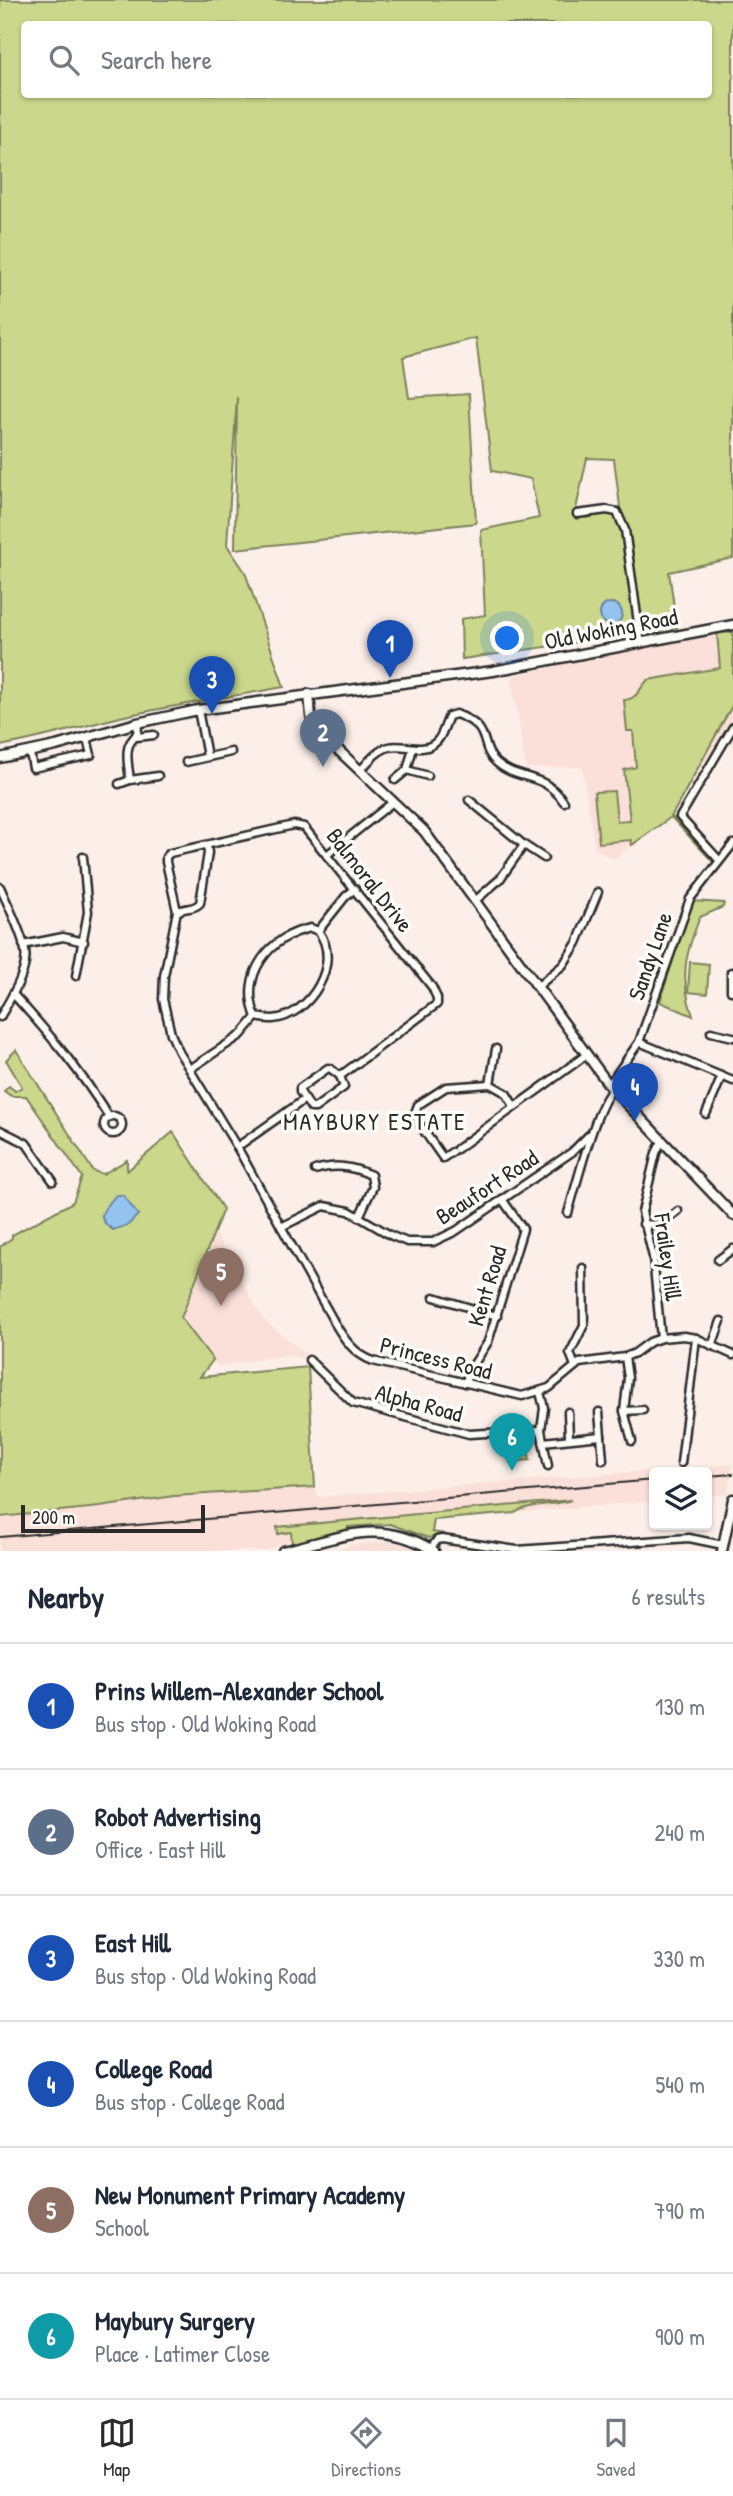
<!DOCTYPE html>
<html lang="en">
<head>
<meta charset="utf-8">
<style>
  :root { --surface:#fff; --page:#f2f2f3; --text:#1f2937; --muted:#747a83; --line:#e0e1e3; --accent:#2b2b2b }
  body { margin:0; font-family:"Patrick Hand",sans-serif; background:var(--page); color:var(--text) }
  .controls { position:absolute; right:21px; bottom:21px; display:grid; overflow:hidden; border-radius:7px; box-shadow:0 2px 5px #0004 }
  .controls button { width:63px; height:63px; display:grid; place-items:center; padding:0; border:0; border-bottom:2px solid var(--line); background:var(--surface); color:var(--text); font:35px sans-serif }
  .scale { position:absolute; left:21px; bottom:18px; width:184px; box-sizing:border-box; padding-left:7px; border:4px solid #2b2b2b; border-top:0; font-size:19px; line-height:24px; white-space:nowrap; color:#2b2b2b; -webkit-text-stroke:5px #fdfcf7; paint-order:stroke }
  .you { position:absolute; left:508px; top:639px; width:24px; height:24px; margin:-18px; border:5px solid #fff; border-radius:50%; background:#1a73e8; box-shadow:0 0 0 10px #1a73e833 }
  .badge { display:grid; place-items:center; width:46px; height:46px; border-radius:50%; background:var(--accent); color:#fff; font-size:23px; font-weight:700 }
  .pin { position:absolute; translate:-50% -58px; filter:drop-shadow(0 2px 4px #0008) }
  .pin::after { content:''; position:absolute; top:37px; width:24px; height:21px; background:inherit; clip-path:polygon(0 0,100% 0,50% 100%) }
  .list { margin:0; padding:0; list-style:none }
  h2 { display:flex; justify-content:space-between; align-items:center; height:91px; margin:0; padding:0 28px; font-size:30px }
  h2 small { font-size:23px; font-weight:400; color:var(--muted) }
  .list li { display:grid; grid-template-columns:46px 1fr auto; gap:21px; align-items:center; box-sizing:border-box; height:126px; padding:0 28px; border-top:2px solid var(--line) }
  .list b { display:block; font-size:26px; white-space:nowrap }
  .list p { margin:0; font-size:23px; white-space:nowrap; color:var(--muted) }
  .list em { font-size:23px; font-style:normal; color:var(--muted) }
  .icon { flex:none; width:38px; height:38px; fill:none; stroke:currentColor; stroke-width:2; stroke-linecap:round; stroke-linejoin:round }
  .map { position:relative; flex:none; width:733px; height:1551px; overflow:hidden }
  .search { position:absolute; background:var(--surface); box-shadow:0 2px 5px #0004; left:21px; right:21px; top:21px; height:77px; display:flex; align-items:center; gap:18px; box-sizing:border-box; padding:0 24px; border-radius:7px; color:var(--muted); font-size:26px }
  .sheet { height:847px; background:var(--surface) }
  nav { display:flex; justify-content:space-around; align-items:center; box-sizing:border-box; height:98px; border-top:2px solid var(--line); background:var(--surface); font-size:19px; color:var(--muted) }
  nav a { display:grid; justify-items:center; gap:4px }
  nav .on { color:var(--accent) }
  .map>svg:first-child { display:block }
  .built { fill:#fae0d8 }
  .green { fill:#cbd88b; stroke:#7b825b; stroke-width:2; fill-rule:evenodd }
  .water { fill:#94c3ef; stroke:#6a86a1; stroke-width:2 }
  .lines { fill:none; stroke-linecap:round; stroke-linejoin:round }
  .street-casing { stroke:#2b2b2b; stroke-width:11 }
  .secondary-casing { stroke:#2b2b2b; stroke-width:13 }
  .street { stroke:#fdfcf7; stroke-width:6 }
  .secondary { stroke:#fdfcf7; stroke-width:8 }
  .rail { stroke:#2b2b2b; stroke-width:2 }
  .labels { text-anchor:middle; stroke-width:7; stroke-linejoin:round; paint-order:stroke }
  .street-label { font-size:23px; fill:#2b2b2b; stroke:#fdfcf7 }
  .neighbourhood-label { font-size:24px; letter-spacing:2px; fill:#2b2b2b; stroke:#fdfcf7 }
</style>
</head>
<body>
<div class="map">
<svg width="733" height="1551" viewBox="0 0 733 1551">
  <rect width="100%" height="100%" fill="#fcefe9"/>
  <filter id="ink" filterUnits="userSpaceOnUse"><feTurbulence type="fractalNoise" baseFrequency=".0143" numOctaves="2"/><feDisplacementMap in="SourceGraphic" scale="14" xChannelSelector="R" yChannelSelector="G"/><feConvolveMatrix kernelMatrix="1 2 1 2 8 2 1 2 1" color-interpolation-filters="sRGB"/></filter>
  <g filter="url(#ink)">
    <g class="built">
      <polygon points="712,632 733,633 733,717 671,817 613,859 595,849 582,767 526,768 511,676"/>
      <polygon points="215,1233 263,1319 309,1357 298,1358 292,1354 217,1366 181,1318"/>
      <polygon points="733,1464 727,1494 707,1496 707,1472 654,1472 654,1501 292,1532 292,1541 264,1551 0,1551 0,1517 100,1507 174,1496 315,1487 318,1497"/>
      <polygon points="387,1541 425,1551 333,1551 350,1545"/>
    </g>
    <g class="green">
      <path d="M0,0H733V558L669,572L677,628L462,659L461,619L485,615L481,530L539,518L531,479L492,471L476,338L403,357L409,398L469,394L476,523L235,549L237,397L227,545L245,572L284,687C229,697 175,705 120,717C80,727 41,739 0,746ZM24,24H708V94H24ZM587,458L614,459L620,507L587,518L576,509Z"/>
      <path d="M717,632L733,633V704L671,817L678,820L713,857V862L671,817L632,845L631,840L599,843L594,792L614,791L617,821L630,820L624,770L636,767L633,731H627L624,700C638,699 639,688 648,680L720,668Z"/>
      <path d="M691,901L724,903L723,907L700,917C685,955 679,976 693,1016L660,1002Z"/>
      <polygon points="690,962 709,964 707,994 688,992"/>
      <polygon points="16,1050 93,1171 103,1174 127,1160 127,1171 173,1132 223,1209 181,1318 213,1360 200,1377 308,1367 315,1487 174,1496 100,1507 0,1517 0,1247 12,1238 12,1235 73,1202 82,1177 26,1096 11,1096 4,1091 9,1086 15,1091 22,1087 6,1060"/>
      <polygon points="526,1440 530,1460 510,1462 506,1441"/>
      <path d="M571,1500C554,1506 529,1503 515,1513L434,1520L432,1532L445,1534L428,1538L390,1524L348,1527V1531L312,1541L292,1543L291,1532L278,1534L277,1527Z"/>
    </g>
    <g class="water">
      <circle cx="611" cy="614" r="11"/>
      <path d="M116,1195H123L138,1215L128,1225L113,1230C92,1216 105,1209 116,1195Z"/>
    </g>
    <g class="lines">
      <g class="street-casing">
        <g id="street">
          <polyline points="577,514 607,510 617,512 625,530 641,644"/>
          <polyline points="198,710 207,756"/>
          <polyline points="137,737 154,735"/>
          <polyline points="30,753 33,768 91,755 87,738"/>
          <polyline points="186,762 231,752"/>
          <polyline points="407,770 428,776"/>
          <path d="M360,771C368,762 377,750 389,747C405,743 424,755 437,741C443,735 445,724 449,716L456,714C495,728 477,746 497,763C519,782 543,771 564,802"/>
          <path d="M130,780C129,770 126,758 128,749C129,738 141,737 137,723"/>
          <polyline points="395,780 407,770 413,748"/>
          <polyline points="119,784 130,780 158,776"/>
          <polyline points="469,800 524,845"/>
          <polyline points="328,854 393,802"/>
          <polyline points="719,860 680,817 733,727"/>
          <path d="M0,887C7,903 22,933 25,950C29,971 10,999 0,1017"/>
          <polyline points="476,900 500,879 524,845 544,858"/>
          <path d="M177,912C185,906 193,911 200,903L208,853L207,845"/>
          <path d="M311,928L318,931C343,962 310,1016 273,1019C267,1019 261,1018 256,1017C239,975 269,936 311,928Z"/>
          <polyline points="318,931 346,896 355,889"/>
          <polyline points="23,945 63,937 84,942"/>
          <polyline points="731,972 731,991 733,991"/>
          <polyline points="76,976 88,912 83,857"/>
          <polyline points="537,987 563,965 577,943 598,892"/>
          <path d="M13,994C50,1035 80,1070 109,1117"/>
          <polyline points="711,1032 733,1037"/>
          <polyline points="639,1042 733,1081"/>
          <polygon points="328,1068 331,1069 340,1076 344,1087 315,1108 311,1108 300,1092 300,1088"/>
          <polyline points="190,1069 241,1035 256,1017"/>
          <path d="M340,1076L437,1004V998L432,987L304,827L294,825L170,853L166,857V862L177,911L164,976L163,999L171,1034L179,1052L237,1147L334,1322C344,1339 354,1354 373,1361L522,1396L549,1388L579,1363L625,1357L635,1353L650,1342L661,1338L684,1336L696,1338L733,1355"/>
          <polyline points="490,1084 496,1049"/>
          <polyline points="609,1085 639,1042 690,899 733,844"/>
          <polyline points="706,1114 722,1076"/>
          <circle cx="113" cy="1125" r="9"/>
          <polyline points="0,1130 26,1143 53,1181"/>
          <polyline points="237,1147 305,1099"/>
          <polyline points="457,1149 586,1055"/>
          <polyline points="452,1152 443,1158 417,1121 415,1113 418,1105 446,1087 490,1084 506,1093 514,1106"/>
          <path d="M315,1170C336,1164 351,1166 371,1175L373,1187L359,1217"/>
          <path d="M568,1213C576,1187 596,1104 613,1089"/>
          <polyline points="643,1224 660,1225 678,1211"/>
          <polyline points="281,1227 324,1206 349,1211 392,1236 407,1242 433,1242 456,1231 572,1152 589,1135"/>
          <polyline points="718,1260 733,1249"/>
          <polyline points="434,1297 497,1316"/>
          <polyline points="661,1338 653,1257 642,1212 656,1153 662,1141"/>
          <polyline points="712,1346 721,1321"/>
          <polyline points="625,1357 628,1378 624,1411 632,1441"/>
          <polyline points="309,1360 353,1403 469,1434 541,1430"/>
          <polyline points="575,1366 570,1353 584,1325 583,1268"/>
          <polyline points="465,1383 470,1370 488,1342 523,1229 502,1199"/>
          <polyline points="540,1392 544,1408 541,1430 548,1466"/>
          <polyline points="624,1411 643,1410"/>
          <polyline points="568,1412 569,1438"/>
          <polyline points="599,1412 603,1460"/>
          <polyline points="543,1442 601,1436"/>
          <polyline points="681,1463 696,1338"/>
          <polyline points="430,1549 437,1540 442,1539 517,1550 689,1538 723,1545"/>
        </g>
      </g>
      <g class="secondary-casing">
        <g id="secondary">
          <polyline points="309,694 311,716 318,731 424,831 609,1085 733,1215"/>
          <polyline points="0,758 56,746 137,723 198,710 493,671 733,625"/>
          <path d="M283,1551C340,1538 379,1517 434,1551"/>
          <polyline points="722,1551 733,1499"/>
        </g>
      </g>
      <use href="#street" class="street"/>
      <use href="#secondary" class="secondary"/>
      <g class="rail">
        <polyline points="707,1476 733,1474"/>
        <polyline points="0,1537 654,1480"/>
      </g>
    </g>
  </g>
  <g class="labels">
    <g class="street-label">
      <text transform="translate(611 629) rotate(-11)" y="8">Old Woking Road</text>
      <text transform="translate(370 880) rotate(52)" y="8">Balmoral Drive</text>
      <text transform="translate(650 956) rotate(-71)" y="8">Sandy Lane</text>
      <text transform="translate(487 1187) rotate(-33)" y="8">Beaufort Road</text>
      <text transform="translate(668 1257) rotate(82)" y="8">Frailey Hill</text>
      <text transform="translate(487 1286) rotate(-73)" y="8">Kent Road</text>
      <text transform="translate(436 1358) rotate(14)" y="8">Princess Road</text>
      <text transform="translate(419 1403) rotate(15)" y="8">Alpha Road</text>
    </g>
    <g class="neighbourhood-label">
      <text x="375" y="1130">MAYBURY ESTATE</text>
    </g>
  </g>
</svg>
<div class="controls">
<button><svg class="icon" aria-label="layers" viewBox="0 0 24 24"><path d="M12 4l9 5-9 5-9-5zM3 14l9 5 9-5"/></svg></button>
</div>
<div class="scale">200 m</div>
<div class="you"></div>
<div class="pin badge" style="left:390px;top:678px;background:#1a4fb4">1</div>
<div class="pin badge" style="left:323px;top:767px;background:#5c6f8a">2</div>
<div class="pin badge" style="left:212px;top:714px;background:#1a4fb4">3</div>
<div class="pin badge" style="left:635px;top:1121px;background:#1a4fb4">4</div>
<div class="pin badge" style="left:221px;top:1306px;background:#8d6e63">5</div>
<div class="pin badge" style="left:512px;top:1471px;background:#0f9aa8">6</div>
<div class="search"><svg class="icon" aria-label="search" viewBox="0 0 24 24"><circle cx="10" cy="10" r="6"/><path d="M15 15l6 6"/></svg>Search here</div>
</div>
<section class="sheet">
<h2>Nearby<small>6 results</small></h2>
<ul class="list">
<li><span class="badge" style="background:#1a4fb4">1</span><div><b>Prins Willem-Alexander School</b><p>Bus stop · Old Woking Road</p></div><em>130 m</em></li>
<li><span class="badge" style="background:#5c6f8a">2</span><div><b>Robot Advertising</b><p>Office · East Hill</p></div><em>240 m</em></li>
<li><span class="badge" style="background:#1a4fb4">3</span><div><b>East Hill</b><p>Bus stop · Old Woking Road</p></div><em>330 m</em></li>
<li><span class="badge" style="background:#1a4fb4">4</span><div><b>College Road</b><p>Bus stop · College Road</p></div><em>540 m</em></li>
<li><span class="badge" style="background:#8d6e63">5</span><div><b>New Monument Primary Academy</b><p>School</p></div><em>790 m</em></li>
<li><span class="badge" style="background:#0f9aa8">6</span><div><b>Maybury Surgery</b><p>Place · Latimer Close</p></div><em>900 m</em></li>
</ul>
</section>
<nav>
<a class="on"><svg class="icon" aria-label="map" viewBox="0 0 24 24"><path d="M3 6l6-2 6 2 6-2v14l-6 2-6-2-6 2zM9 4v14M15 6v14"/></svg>Map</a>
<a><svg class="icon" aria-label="directions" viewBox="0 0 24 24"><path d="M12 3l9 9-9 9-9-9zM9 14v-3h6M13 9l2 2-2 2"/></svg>Directions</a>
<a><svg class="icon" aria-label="saved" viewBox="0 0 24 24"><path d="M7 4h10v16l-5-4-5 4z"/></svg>Saved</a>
</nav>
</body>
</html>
